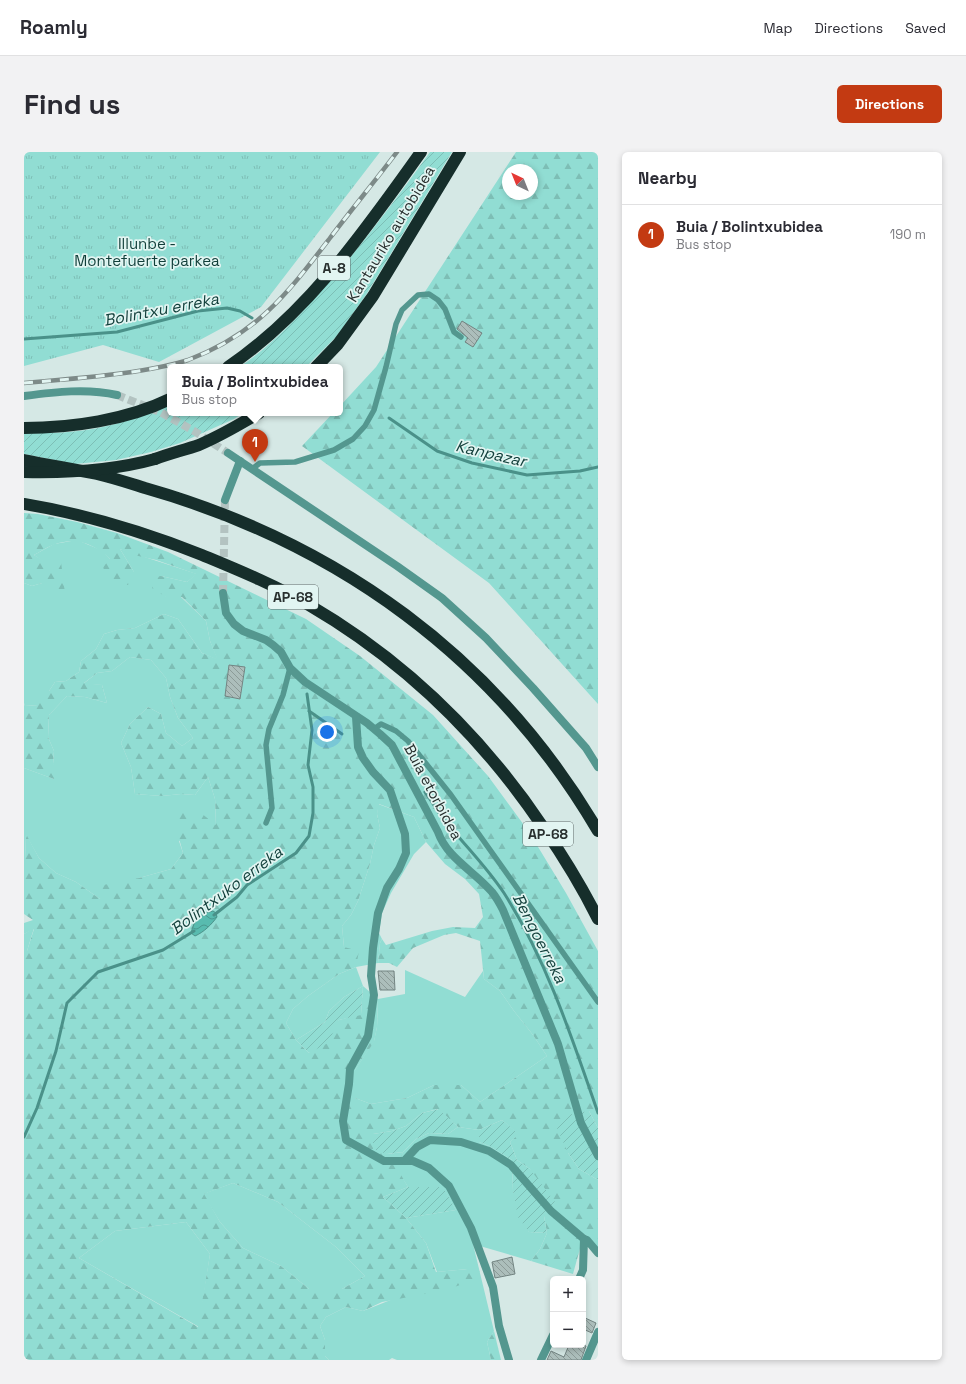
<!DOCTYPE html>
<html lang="en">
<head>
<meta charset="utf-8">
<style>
  :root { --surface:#fff; --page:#f2f2f3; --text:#2b2b33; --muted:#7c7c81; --line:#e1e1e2; --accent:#c33a12 }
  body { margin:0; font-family:"Space Grotesk",sans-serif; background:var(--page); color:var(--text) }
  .controls { position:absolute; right:12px; bottom:12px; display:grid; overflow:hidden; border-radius:6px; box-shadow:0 2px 6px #0003 }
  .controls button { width:36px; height:36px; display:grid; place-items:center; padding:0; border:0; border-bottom:1px solid var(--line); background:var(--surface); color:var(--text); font:20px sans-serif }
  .compass { position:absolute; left:478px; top:12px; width:36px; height:36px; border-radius:50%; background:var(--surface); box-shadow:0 2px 6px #0003; rotate:317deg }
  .you { position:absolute; left:303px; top:580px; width:14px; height:14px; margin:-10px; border:3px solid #fff; border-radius:50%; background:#1a73e8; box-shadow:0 0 0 6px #1a73e833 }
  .badge { display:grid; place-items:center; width:26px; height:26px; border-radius:50%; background:var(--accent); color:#fff; font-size:13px; font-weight:700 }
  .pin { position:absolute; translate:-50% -33px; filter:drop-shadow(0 1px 2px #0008) }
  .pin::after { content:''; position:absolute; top:21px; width:14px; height:12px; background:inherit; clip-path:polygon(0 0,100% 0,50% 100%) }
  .popup { position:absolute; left:143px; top:212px; width:176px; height:52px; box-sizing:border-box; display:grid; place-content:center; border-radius:6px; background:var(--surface); filter:drop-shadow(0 1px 3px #0005); font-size:13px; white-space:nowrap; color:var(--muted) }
  .popup b { font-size:15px; color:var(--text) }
  .popup::after { content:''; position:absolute; left:50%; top:100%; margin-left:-8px; border:8px solid transparent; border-top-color:var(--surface) }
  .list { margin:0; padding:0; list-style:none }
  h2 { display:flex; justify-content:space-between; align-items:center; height:52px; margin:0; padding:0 16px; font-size:17px }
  h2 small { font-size:13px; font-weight:400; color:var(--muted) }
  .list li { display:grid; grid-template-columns:26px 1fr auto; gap:12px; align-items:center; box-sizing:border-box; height:60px; padding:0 16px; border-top:1px solid var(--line) }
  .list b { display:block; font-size:15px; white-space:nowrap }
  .list p { margin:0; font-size:13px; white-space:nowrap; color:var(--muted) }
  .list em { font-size:13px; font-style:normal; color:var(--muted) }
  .map { position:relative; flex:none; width:574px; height:1208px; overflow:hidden; border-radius:6px }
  header { display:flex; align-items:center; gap:24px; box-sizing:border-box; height:56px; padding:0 20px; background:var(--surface); border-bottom:1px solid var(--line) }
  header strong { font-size:19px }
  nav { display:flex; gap:22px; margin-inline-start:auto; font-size:14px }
  .intro { display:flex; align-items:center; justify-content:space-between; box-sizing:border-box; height:96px; padding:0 24px }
  h1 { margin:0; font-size:28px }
  .button { padding:10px 18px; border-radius:6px; background:var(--accent); color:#fff; font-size:14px; font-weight:700 }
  main { display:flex; gap:24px; padding:0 24px }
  aside { flex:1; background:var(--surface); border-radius:6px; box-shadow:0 2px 6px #0003 }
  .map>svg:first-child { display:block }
  .grass { fill:#91ddd3 }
  .forest { fill:url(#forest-firs); fill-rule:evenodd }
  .park { fill:url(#park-tufts) }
  .garden { fill:url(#garden-furrows) }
  .water { fill:url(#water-waves); stroke:#4a9189 }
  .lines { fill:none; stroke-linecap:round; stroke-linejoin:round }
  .stream { stroke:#4a9189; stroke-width:3 }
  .building { fill:url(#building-back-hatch); stroke:#738482 }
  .minor-tunnel { stroke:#b3c3c1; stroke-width:8; stroke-dasharray:8 4; stroke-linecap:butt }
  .tertiary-tunnel { stroke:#b3c3c1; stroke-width:8; stroke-dasharray:8 4; stroke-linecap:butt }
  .service { stroke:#54978f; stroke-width:5.5 }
  .minor { stroke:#54978f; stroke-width:8 }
  .tertiary { stroke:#54978f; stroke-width:8 }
  .motorway { stroke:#162e2b; stroke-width:12 }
  .rail-casing { stroke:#7d8a88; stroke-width:4.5 }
  .rail { stroke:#e2f5f2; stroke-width:3; stroke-dasharray:9; stroke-linecap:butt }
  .motorway-bridge { stroke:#162e2b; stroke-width:12 }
  .labels { text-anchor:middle; stroke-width:3.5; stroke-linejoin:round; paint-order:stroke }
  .shield { fill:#e2f5f2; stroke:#606b6a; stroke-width:1 }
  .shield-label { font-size:14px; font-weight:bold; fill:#29302f }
  .street-label { font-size:15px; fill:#29302f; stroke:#e2f5f2 }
  .park-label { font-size:15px; fill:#113f3a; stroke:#e2f5f2 }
  .water-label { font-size:16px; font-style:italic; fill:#13403c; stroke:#e2f5f2 }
</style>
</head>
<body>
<header>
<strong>Roamly</strong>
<nav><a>Map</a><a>Directions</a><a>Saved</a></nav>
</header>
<div class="intro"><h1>Find us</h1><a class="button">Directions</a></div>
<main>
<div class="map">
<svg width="574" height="1208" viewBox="0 0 574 1208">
  <defs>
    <pattern id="forest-firs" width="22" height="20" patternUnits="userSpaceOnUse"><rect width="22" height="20" fill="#91ddd3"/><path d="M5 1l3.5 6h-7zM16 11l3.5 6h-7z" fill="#7dbeb5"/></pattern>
    <pattern id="park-tufts" width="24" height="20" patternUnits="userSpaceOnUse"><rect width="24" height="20" fill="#91ddd3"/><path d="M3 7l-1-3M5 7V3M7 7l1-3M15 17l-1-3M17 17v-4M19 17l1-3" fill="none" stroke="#7dbeb5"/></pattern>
    <pattern id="garden-furrows" width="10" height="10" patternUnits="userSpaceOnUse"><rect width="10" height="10" fill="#91ddd3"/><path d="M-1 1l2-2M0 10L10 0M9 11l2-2" fill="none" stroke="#7dbeb5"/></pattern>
    <pattern id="water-waves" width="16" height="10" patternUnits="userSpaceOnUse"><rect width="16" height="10" fill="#58bbaf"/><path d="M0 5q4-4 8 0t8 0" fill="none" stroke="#49988f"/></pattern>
    <pattern id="building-back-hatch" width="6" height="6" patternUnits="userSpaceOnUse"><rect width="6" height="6" fill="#acbebb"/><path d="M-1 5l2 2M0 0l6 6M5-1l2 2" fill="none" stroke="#8c9b98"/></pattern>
  </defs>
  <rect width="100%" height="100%" fill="#d5e8e5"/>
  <g class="grass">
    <polygon points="53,388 77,398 86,407 110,420 96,397 173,422 163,430 137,424 142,445 157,445 182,469 186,489 194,508 178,501 154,467 140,462 111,476 93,478 80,482 72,497 57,509 55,520 42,529 31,530 25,539 14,553 1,554 0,551 0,431 8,434 18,431 20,410 10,403 30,392"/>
    <polygon points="106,505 127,508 142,526 146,545 154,566 169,586 158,594 142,581 137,562 124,555 106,572 97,591 107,615 111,642 138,644 157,642 171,643 184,625 191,647 192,674 155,689 159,701 147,717 115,726 76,747 52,730 32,721 15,706 2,683 1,708 0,708 0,616 30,627 29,612 30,599 24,585 25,563 43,544 61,545 83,551 78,533 59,532 73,521 88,519"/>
    <polygon points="354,652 390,665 402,690 390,702 367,741 358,761 355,781 358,787 356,791 354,811 332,815 339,834 320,845 305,859 301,870 272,888 262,871 269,857 284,844 315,822 332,815 320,795 318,774 327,763 334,749 346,712 350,693 356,676 353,662"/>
    <polygon points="10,776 3,799 0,799 0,782"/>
    <polygon points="381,818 441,845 459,819 460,827 476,839 490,859 509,883 523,904 456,950 437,933 410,933 383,946 347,952 331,946 331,918 350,889 353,875 354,847 381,842"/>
    <polygon points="434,975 455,978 455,990 465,994 488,1008 489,1039 505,1080 523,1081 516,1097 507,1109 449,1092 470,1179 463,1190 467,1208 373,1208 368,1206 365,1208 305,1208 301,1204 301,1188 296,1174 302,1165 322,1155 339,1159 444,1117 413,1120 402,1091 382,1066 432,1058 419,1036 384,1035 372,1016 379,1000 392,987 405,981 424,982"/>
    <polygon points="209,1031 254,1050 312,1095 341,1124 318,1137 285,1137 257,1114 219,1096 196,1070 179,1042"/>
    <polygon points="162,1070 186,1102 175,1175 55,1106 91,1079"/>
  </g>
  <g class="forest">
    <path d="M492,0H574V552L465,431L278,294L309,261H316V254L352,215ZM484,18H508V42H484Z"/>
    <path d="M0,361L14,362L53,370L93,381L144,400L282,467L336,504L409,563L464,624L505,680L542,741L574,799V976L565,959L544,1001L555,1017L574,1028V1099L560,1082L549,1122L507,1109L516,1097L523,1081L520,1064L506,1017L493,1008L486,990L494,982L478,968L455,978L434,975L414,957L398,961L382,974L368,979L349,982L363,1002L379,1000L373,1016L384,1035L359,1045L382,1066L402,1091L412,1120L444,1117L456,1119L447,1129L422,1138L358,1150L339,1159L322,1155L302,1165L296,1174L301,1188V1204L305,1208H0V799H3L10,777L0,782V771L9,768L0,762V708H1L2,682L15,706L32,721L52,730L76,747L79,733L115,726L147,717L159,701L150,668L158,660L177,661L192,673L191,647L184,625L171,643L157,642L138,644L111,642L107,615L97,591L106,572L124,555L137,562L142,581L158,594L169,586L154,566L146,545L142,526L127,508L106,505L88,519L73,521L60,531L78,533L83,551L61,545L43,544L25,563L24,585L30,599L29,612L36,619L30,627L0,616V551L1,554L14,553V540L25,539L31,530L42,529L55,520L57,509L72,497L80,482L93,478L111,476L140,462L154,467L178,501L193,507L186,489L182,469L158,445H142L128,436L131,425L137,424L163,430L172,422L132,408L110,403L96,397L110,420L104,433L85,431L79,415L86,407C71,392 51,384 29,393C23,395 16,400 10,403L20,409L37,410L41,441L18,431L8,434L0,431ZM355,652L390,665L402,690L421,712L441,727L455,742L459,765L451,776L429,775L408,779L362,793L358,787L356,791L354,811H365L373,815L389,796L420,783L432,781L456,789L460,827L476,839L490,859L509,883L523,904L456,950L437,933H410L383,946L347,952L331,946V918L350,890L353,875L354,847L339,834L337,862L315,868L285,901L272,888L262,871L269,857L284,844L315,822L332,815L335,799L320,795L318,774L327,763L334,749L346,712L350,693L356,676L353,662ZM209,1031L254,1050L312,1095L341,1124L318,1137H285L257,1114L219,1096L196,1070L180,1042ZM162,1070L186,1102L174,1175L55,1106L91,1079Z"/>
    <polygon points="470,1179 477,1208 467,1208 463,1190"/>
  </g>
  <polygon class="park" points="0,0 356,0 237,155 135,210 79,193 0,214"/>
  <g class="garden">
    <path d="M406,0H428L342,143L312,185L282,215H215C243,197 266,173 289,148C332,102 369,51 406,0Z"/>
    <path d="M146,251V261H219L210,267L156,291L127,300L92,308L51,312L0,302V281C27,281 56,281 83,274C105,269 126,260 146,251Z"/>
    <polygon points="339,834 337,863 315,868 304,891 285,901 272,888 301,870 305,859 320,845"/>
    <polygon points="415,957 434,975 424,982 405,981 392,987 379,1000 363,1002 349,997 349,982 368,979 382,974 398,961"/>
    <polygon points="565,959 574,976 574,1028 555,1017 544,1001 533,976 543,963"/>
    <polygon points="478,968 495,982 486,990 493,1008 506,1017 531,1050 520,1064 523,1081 505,1080 494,1065 489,1039 488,1008 465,994 455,990 455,978"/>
    <polygon points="384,1035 419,1035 432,1058 382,1066 359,1045"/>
  </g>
  <path class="water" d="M189,759L192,761L193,765C187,773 180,780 171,784L167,781C171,767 174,762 189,759Z"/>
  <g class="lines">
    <g class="stream">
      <polyline points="0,187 93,180 174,159 203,156 216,159 228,166"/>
      <polyline points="365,266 413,299 448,311 503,323 556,319 574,315"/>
      <polyline points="285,559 318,582"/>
      <path d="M401,640C408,649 413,659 420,668C440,692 463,715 480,741C523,809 548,886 574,961"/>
      <polyline points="190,763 213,745 223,733 272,701 285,684 289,661 289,635 284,613 288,578 283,542"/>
      <polyline points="0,985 13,956 32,899 43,851 74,820 139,798 170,779"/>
    </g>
  </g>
  <g class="building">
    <polygon points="438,169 458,181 449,195 441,190 444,186 433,177"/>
    <polygon points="205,513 221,515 216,547 201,544"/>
    <polygon points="354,819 370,819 371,838 356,838"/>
    <polygon points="488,1105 491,1122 471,1126 468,1110"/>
    <polygon points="559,1165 572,1171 568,1181 559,1177"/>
    <polygon points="545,1193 559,1193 562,1194 557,1208 523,1208 527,1199 540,1205"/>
  </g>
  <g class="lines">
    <polyline class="minor-tunnel" points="199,441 201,348"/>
    <polyline class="tertiary-tunnel" points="93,243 136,260 170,279 204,301"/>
    <g class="service">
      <polyline points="228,317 236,311 271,310 310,298 329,287 341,274 350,258 362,215 372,172 378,158 394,143 405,142 414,148 421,157 430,180 437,185"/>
      <polyline points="350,577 357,572 372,579 384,589 427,643 574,850"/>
      <polyline points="242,671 248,656 242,593 245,577 259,543 266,516"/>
    </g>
    <g class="minor">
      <polyline points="201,348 216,309"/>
      <path d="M199,441L202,461L210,472L219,479L242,488L249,493L257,500L266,516L281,530L343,571L356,582L368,593L414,680C423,706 450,719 468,740C472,745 476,752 479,758L534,892L557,971L574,1004"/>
      <polyline points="332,565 334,595 339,606 349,620 366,638 381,682 382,701 375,717 363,736 354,761 349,796 347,824 350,843 344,884 326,917 325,932 319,969 322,988 360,1009 389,1009 405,1016 425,1034 447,1076 469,1135 475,1174 485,1208"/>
      <polyline points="381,1008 393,995 406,988 437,990 465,999 487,1013 527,1059 560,1087"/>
      <polyline points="555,1127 559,1118 560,1087 563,1088 574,1101"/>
      <polyline points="517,1208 529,1183"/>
      <polyline points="562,1208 574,1180"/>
    </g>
    <g class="tertiary">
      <path d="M0,244C31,240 63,236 93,243"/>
      <polyline points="204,301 373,414 418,446 462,486 509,536 562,596 574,615"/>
    </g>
    <g class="motorway">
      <path d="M204,215C285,160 341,78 397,0"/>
      <polyline points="292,215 314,192 349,144 436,0"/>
      <path d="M0,276C47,276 103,268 146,247"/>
      <path d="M131,307C145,302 160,298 175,293C196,284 215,273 235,261"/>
      <path d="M0,308C24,313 49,317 73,322C90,326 105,331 121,336C314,391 472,505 574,679"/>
      <path d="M0,352C61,362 120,380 178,403C214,418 251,433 285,453C381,509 457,583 519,675C539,704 558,735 574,767"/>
    </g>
    <g class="rail-casing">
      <path id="rail" d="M0,231C36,228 72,225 108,220C127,217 146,214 164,208C233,182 263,142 306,86C328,57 351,29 373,0"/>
    </g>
    <use href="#rail" class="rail"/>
    <path class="motorway-bridge" d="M0,320C44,321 88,319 131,307"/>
  </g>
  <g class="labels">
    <g class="shield">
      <rect x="294" y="104" width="32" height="24" rx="3"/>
      <rect x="244" y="433" width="50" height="24" rx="3"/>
      <rect x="499" y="670" width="50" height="24" rx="3"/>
    </g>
    <g class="shield-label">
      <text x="310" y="121">A-8</text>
      <text x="269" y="450">AP-68</text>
      <text x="524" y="687">AP-68</text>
    </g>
    <g class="street-label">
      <text transform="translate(367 82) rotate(-59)" y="5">Kantauriko autobidea</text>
      <text transform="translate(409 640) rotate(62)" y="5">Buia etorbidea</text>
    </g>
    <g class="park-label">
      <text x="123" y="97">Illunbe -<tspan x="123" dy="17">Montefuerte parkea</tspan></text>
    </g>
    <g class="water-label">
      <text transform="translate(137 157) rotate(-11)" y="6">Bolintxu erreka</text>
      <text transform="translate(467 301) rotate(13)" y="6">Kanpazar</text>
      <text transform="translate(202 738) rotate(-37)" y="6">Bolintxuko erreka</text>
      <text transform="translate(516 786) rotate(63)" y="6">Bengoerreka</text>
    </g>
  </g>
</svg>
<div class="controls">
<button>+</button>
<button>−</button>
</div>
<svg class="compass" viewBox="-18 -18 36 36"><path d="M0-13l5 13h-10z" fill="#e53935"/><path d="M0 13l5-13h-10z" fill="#7c7c81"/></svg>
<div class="you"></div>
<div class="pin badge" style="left:231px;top:310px">1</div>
<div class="popup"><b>Buia / Bolintxubidea</b>Bus stop</div>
</div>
<aside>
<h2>Nearby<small></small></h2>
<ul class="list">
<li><span class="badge">1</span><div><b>Buia / Bolintxubidea</b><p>Bus stop</p></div><em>190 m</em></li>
</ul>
</aside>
</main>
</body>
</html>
